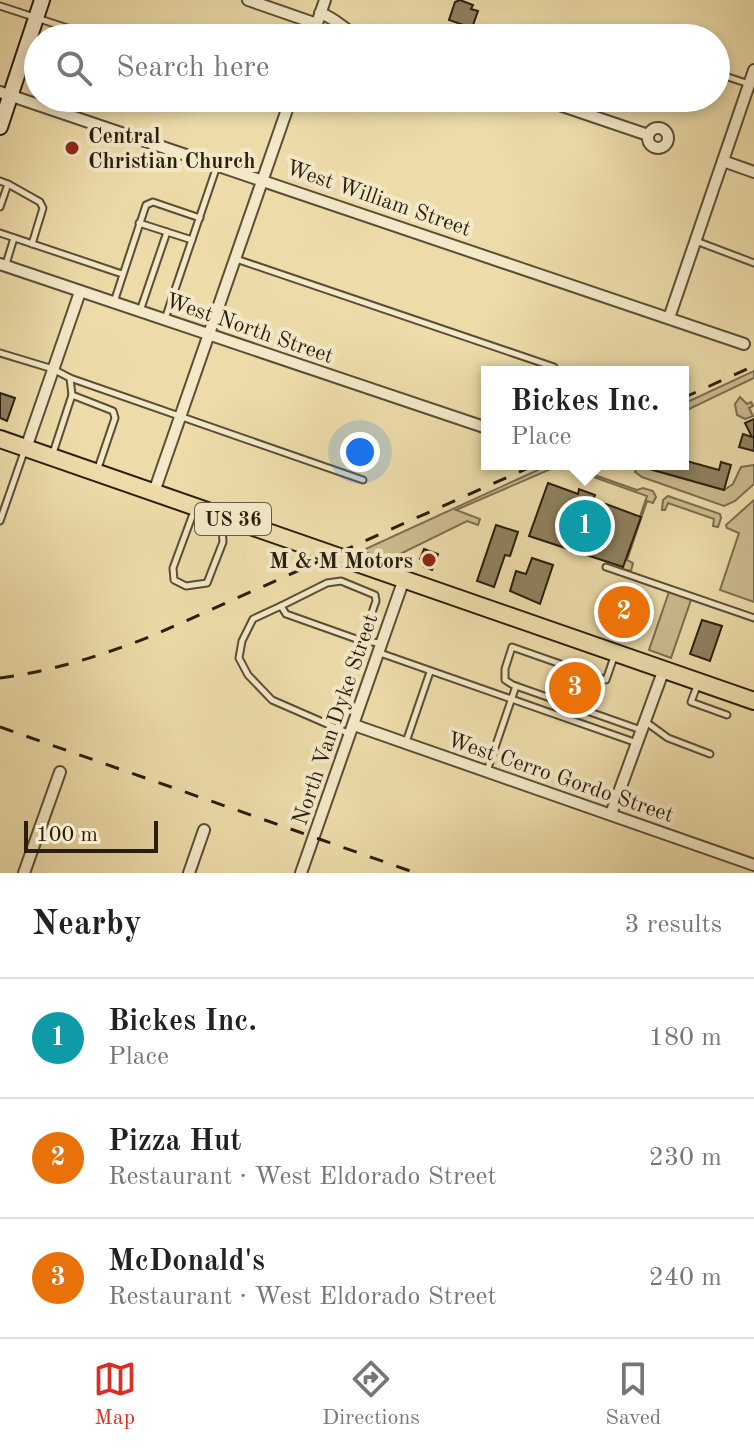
<!DOCTYPE html>
<html lang="en">
<head>
<meta charset="utf-8">
<style>
  :root { --surface:#fff; --page:#f2f2f2; --text:#222; --muted:#767676; --line:#e0e0e0; --accent:#d93025 }
  body { margin:0; font-family:"Old Standard TT",serif; background:var(--page); color:var(--text) }
  .scale { position:absolute; left:24px; bottom:20px; width:134px; box-sizing:border-box; padding-left:8px; border:4px solid #2a1e0d; border-top:0; font-size:22px; line-height:28px; white-space:nowrap; color:#2a1e0d; -webkit-text-stroke:6px #f3e8c8; paint-order:stroke }
  .you { position:absolute; left:360px; top:452px; width:28px; height:28px; margin:-20px; border:6px solid #fff; border-radius:50%; background:#1a73e8; box-shadow:0 0 0 12px #1a73e833 }
  .badge { display:grid; place-items:center; width:52px; height:52px; border-radius:50%; background:var(--accent); color:#fff; font-size:26px; font-weight:700 }
  .pin { position:absolute; translate:-50% -50%; border:4px solid #fff; box-shadow:0 2px 8px #0006 }
  .popup { position:absolute; left:481px; top:366px; width:208px; height:104px; box-sizing:border-box; display:grid; place-content:center; border-radius:0px; background:var(--surface); filter:drop-shadow(0 2px 6px #0005); font-size:26px; white-space:nowrap; color:var(--muted) }
  .popup b { font-size:30px; color:var(--text) }
  .popup::after { content:''; position:absolute; left:50%; top:100%; margin-left:-16px; border:16px solid transparent; border-top-color:var(--surface) }
  .list { margin:0; padding:0; list-style:none }
  h2 { display:flex; justify-content:space-between; align-items:center; height:104px; margin:0; padding:0 32px; font-size:34px }
  h2 small { font-size:26px; font-weight:400; color:var(--muted) }
  .list li { display:grid; grid-template-columns:52px 1fr auto; gap:24px; align-items:center; box-sizing:border-box; height:120px; padding:0 32px; border-top:2px solid var(--line) }
  .list b { display:block; font-size:30px; white-space:nowrap }
  .list p { margin:0; font-size:26px; white-space:nowrap; color:var(--muted) }
  .list em { font-size:26px; font-style:normal; color:var(--muted) }
  .icon { flex:none; width:44px; height:44px; fill:none; stroke:currentColor; stroke-width:2; stroke-linecap:round; stroke-linejoin:round }
  .map { position:relative; flex:none; width:754px; height:873px; overflow:hidden }
  .search { position:absolute; background:var(--surface); box-shadow:0 4px 12px #0003; left:24px; right:24px; top:24px; height:88px; display:flex; align-items:center; gap:20px; box-sizing:border-box; padding:0 28px; border-radius:44px; color:var(--muted); font-size:30px }
  .sheet { height:464px; background:var(--surface) }
  nav { display:flex; justify-content:space-around; align-items:center; box-sizing:border-box; height:112px; border-top:2px solid var(--line); background:var(--surface); font-size:22px; color:var(--muted) }
  nav a { display:grid; justify-items:center; gap:4px }
  nav .on { color:var(--accent) }
  .map>svg:first-child { display:block }
  .green { fill:#ccbc8f; stroke:#7b6d4e; stroke-width:2 }
  .building { fill:#8f815f; stroke:#2a1e0d; stroke-width:2 }
  .lines { fill:none; stroke-linecap:round; stroke-linejoin:round }
  .lane-casing { stroke:#5b4e34; stroke-width:9 }
  .street-casing { stroke:#5b4e34; stroke-width:14 }
  .secondary-casing { stroke:#2a1e0d; stroke-width:18 }
  .primary-casing { stroke:#2a1e0d; stroke-width:20 }
  .lane { stroke:#f3e8c8; stroke-width:5 }
  .street { stroke:#f3e8c8; stroke-width:10 }
  .secondary { stroke:#f3e8c8; stroke-width:14 }
  .primary { stroke:#eddcaa; stroke-width:16 }
  .rail { stroke:#2a1e0d; stroke-width:3; stroke-dasharray:14 14; stroke-linecap:butt }
  .poi-dot { fill:#8f2418; stroke:#f3e8c8; stroke-width:3 }
  .labels { text-anchor:middle; stroke-width:8; stroke-linejoin:round; paint-order:stroke }
  .shield { fill:#f3e8c8; stroke:#665b45; stroke-width:2 }
  .shield-label { font-size:20px; font-weight:bold; fill:#2a1e0d }
  .poi-label { font-size:22px; font-weight:bold; fill:#2a1e0d; stroke:#f3e8c8; text-anchor:start }
  .street-label { font-size:22px; fill:#2a1e0d; stroke:#f3e8c8 }
</style>
</head>
<body>
<div class="map">
<svg width="754" height="873" viewBox="0 0 754 873">
  <rect width="100%" height="100%" fill="#eddcaa"/>
  <filter id="stains"><feTurbulence type="fractalNoise" baseFrequency=".0025" numOctaves="4"/><feColorMatrix values="0 0 0 0 .2 0 0 0 0 .09 0 0 0 0 .02 0 0 0 .5 -.17"/></filter>
  <radialGradient id="worn" r=".72"><stop offset=".6" stop-color="#630" stop-opacity="0"/><stop offset="1" stop-color="#630" stop-opacity=".3"/></radialGradient>
  <g class="green">
    <polygon points="754,371 754,378 683,412 683,404"/>
    <polygon points="740,397 747,404 751,402 753,406 749,408 753,416 745,419 737,415 735,404"/>
    <polygon points="551,464 584,464 583,471 637,490 643,488 653,491 656,497 653,503 647,501 627,560 633,563 631,571 622,569 647,496 560,465 456,510 480,519 478,525 467,521 388,560 361,551"/>
    <polygon points="754,465 754,484 735,501 724,506 642,477 635,472 637,468 642,467 724,490 733,484 741,467"/>
    <polygon points="668,496 720,514 721,518 718,527 713,526 714,519 668,503 665,510 662,510 663,500"/>
    <polygon points="754,500 754,602 720,590 739,533 727,528 726,525"/>
    <polygon points="670,589 692,597 671,658 649,650"/>
  </g>
  <g class="building">
    <polygon points="460,0 473,5 471,9 478,11 472,28 449,20 455,2"/>
    <polygon points="0,393 15,398 7,421 0,418"/>
    <polygon points="754,419 754,451 739,447 743,434 752,437 745,423"/>
    <polygon points="683,460 719,470 721,462 731,465 724,490 639,466 639,464 683,464"/>
    <polygon points="548,483 578,494 579,489 595,495 589,510 602,515 606,504 641,517 623,567 529,536"/>
    <polygon points="496,525 518,532 510,556 505,555 494,587 477,581"/>
    <polygon points="424,549 438,554 432,570 424,567 426,561 420,559"/>
    <polygon points="532,558 553,565 540,604 510,591 516,571 526,574"/>
    <polygon points="622,593 638,598 627,632 610,626"/>
    <polygon points="702,620 722,626 710,661 690,654"/>
    <polygon points="560,673 601,687 595,706 552,693"/>
  </g>
  <g class="lines">
    <g class="lane-casing">
      <g id="lane">
        <polyline points="0,6 98,38"/>
        <polyline points="610,35 619,38"/>
        <polyline points="716,73 749,84"/>
        <polyline points="271,98 288,104"/>
        <polyline points="0,181 8,184 0,207"/>
        <polyline points="8,184 40,202 43,208 32,244"/>
        <polyline points="139,223 192,240"/>
        <polyline points="0,233 122,274"/>
        <polyline points="696,241 754,263"/>
        <polyline points="236,259 554,367"/>
        <polyline points="6,264 14,238"/>
        <polyline points="114,302 146,205 153,202 200,218"/>
        <polyline points="140,311 167,232"/>
        <polyline points="165,319 217,166"/>
        <polyline points="0,353 53,369 70,378 72,395 113,411 115,418 97,471"/>
        <polyline points="70,378 363,480"/>
        <polyline points="52,456 72,395"/>
        <polyline points="194,511 173,568 174,580 186,586 207,583 223,542 222,528 225,520"/>
        <polyline points="0,521 24,452"/>
        <polyline points="606,567 754,618"/>
        <polyline points="281,606 253,619 242,641 239,658 248,675 272,700 350,734"/>
        <polyline points="362,641 376,601 375,595 341,581 327,583 281,606 286,614 362,641 380,643"/>
        <polyline points="380,653 637,743"/>
        <polyline points="614,657 606,680 512,647 505,669 505,680 513,685 641,730"/>
        <polyline points="697,686 691,702 727,715"/>
        <polyline points="646,722 668,738 710,754"/>
        <polyline points="406,742 430,672"/>
        <polyline points="487,771 516,686"/>
      </g>
    </g>
    <g class="street-casing">
      <g id="street">
        <polyline points="248,0 317,24"/>
        <path d="M320,13C340,20 344,32 363,38"/>
        <polyline points="313,33 334,37 345,32"/>
        <polyline points="312,38 325,0"/>
        <polyline points="0,92 744,344"/>
        <polyline points="539,98 648,135"/>
        <circle cx="658" cy="138" r="10"/>
        <polyline points="723,161 754,172"/>
        <polyline points="0,264 487,428"/>
        <polyline points="669,318 754,70"/>
        <polyline points="26,448 80,292"/>
        <polyline points="154,492 291,98"/>
        <polyline points="354,725 754,865"/>
        <polyline points="611,814 664,669"/>
        <polyline points="24,873 60,772"/>
        <polyline points="189,873 204,830"/>
        <polyline points="301,873 404,579"/>
      </g>
    </g>
    <g class="secondary-casing">
      <polyline id="secondary" points="0,127 42,0"/>
    </g>
    <g class="primary-casing">
      <polyline id="primary" points="0,439 754,701"/>
    </g>
    <use href="#lane" class="lane"/>
    <use href="#street" class="street"/>
    <use href="#secondary" class="secondary"/>
    <use href="#primary" class="primary"/>
    <g class="rail">
      <polyline points="683,398 754,366"/>
      <path d="M0,678C53,671 103,655 152,636L537,464"/>
      <polyline points="0,727 416,873"/>
    </g>
  </g>
  <g class="poi-dot">
    <circle cx="72" cy="148" r="8"/>
    <circle cx="429" cy="560" r="8"/>
  </g>
  <g class="labels">
    <rect class="shield" x="195" y="503" width="76" height="32" rx="6"/>
    <g class="shield-label">
      <text x="233" y="526">US 36</text>
    </g>
    <g class="poi-label">
      <text x="88" y="143">Central<tspan x="88" dy="25">Christian Church</tspan></text>
      <text x="413" y="568" text-anchor="end">M &amp; M Motors</text>
    </g>
    <g class="street-label">
      <text transform="translate(379 197) rotate(19)" y="8">West William Street</text>
      <text transform="translate(250 327) rotate(19)" y="8">West North Street</text>
      <text transform="translate(334 719) rotate(-71)" y="8">North Van Dyke Street</text>
      <text transform="translate(561 776) rotate(19)" y="8">West Cerro Gordo Street</text>
    </g>
  </g>
  <rect width="100%" height="100%" filter="url(#stains)"/>
  <rect width="100%" height="100%" fill="url(#worn)"/>
</svg>
<div class="scale">100 m</div>
<div class="you"></div>
<div class="pin badge" style="left:585px;top:526px;background:#0f9aa8">1</div>
<div class="popup"><b>Bickes Inc.</b>Place</div>
<div class="pin badge" style="left:624px;top:612px;background:#e8710a">2</div>
<div class="pin badge" style="left:575px;top:688px;background:#e8710a">3</div>
<div class="search"><svg class="icon" aria-label="search" viewBox="0 0 24 24"><circle cx="10" cy="10" r="6"/><path d="M15 15l6 6"/></svg>Search here</div>
</div>
<section class="sheet">
<h2>Nearby<small>3 results</small></h2>
<ul class="list">
<li><span class="badge" style="background:#0f9aa8">1</span><div><b>Bickes Inc.</b><p>Place</p></div><em>180 m</em></li>
<li><span class="badge" style="background:#e8710a">2</span><div><b>Pizza Hut</b><p>Restaurant · West Eldorado Street</p></div><em>230 m</em></li>
<li><span class="badge" style="background:#e8710a">3</span><div><b>McDonald's</b><p>Restaurant · West Eldorado Street</p></div><em>240 m</em></li>
</ul>
</section>
<nav>
<a class="on"><svg class="icon" aria-label="map" viewBox="0 0 24 24"><path d="M3 6l6-2 6 2 6-2v14l-6 2-6-2-6 2zM9 4v14M15 6v14"/></svg>Map</a>
<a><svg class="icon" aria-label="directions" viewBox="0 0 24 24"><path d="M12 3l9 9-9 9-9-9zM9 14v-3h6M13 9l2 2-2 2"/></svg>Directions</a>
<a><svg class="icon" aria-label="saved" viewBox="0 0 24 24"><path d="M7 4h10v16l-5-4-5 4z"/></svg>Saved</a>
</nav>
</body>
</html>
